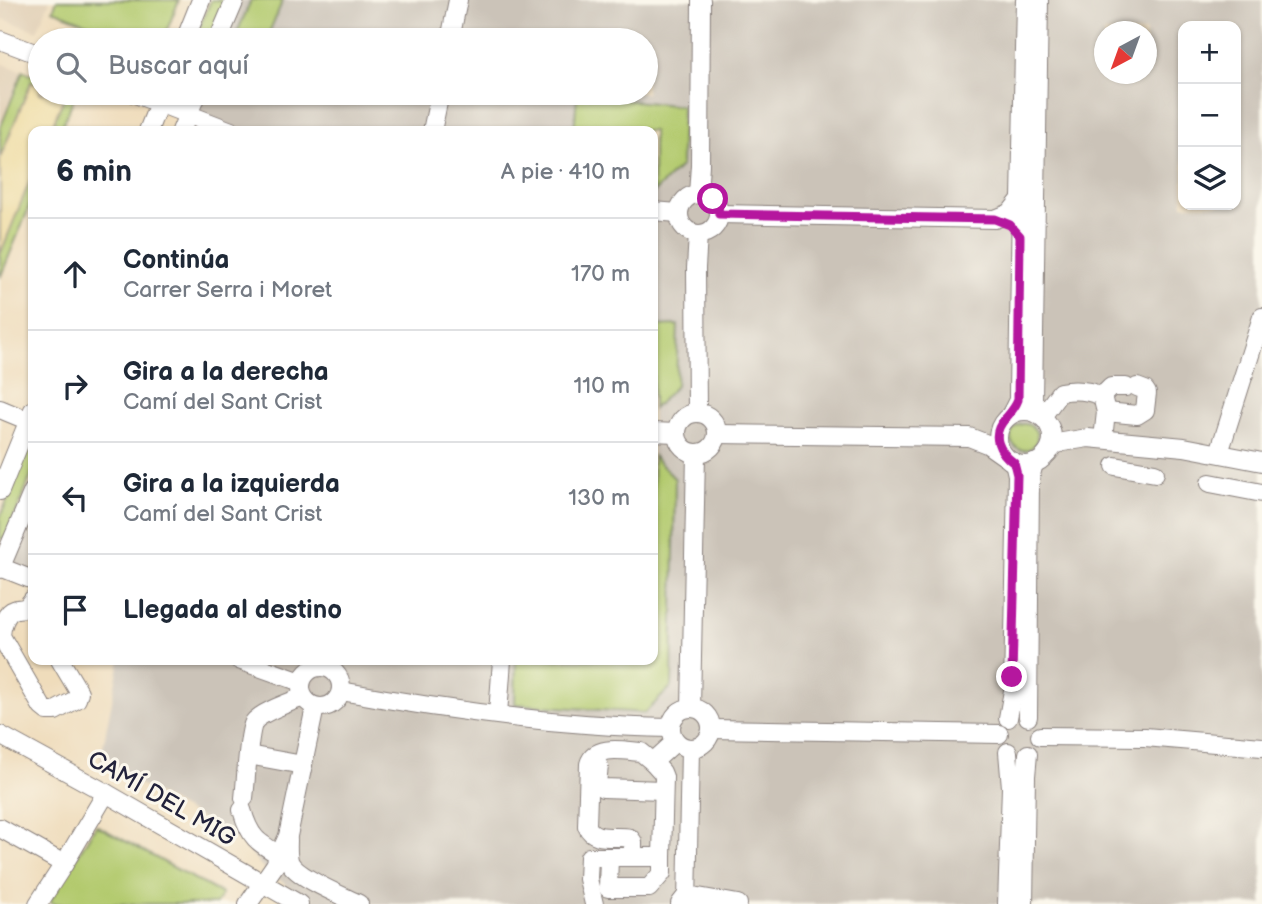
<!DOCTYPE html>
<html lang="es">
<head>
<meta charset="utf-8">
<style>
  :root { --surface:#fff; --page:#f2f2f3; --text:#1f2937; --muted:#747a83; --line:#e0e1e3 }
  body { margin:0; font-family:"Balsamiq Sans",sans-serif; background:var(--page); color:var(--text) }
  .controls { position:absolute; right:21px; top:21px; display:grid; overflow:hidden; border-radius:14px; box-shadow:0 2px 5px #0004 }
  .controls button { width:63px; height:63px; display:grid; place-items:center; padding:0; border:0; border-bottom:2px solid var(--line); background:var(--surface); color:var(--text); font:35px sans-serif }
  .compass { position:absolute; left:1094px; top:21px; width:63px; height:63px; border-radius:50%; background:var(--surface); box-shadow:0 2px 5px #0004; rotate:221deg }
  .stop { position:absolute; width:21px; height:21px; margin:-16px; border:5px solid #b5179e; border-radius:50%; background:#fff }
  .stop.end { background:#b5179e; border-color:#fff; box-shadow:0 2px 7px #0008 }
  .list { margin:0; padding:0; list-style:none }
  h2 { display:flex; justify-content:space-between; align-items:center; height:91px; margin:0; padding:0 28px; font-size:30px }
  h2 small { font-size:23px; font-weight:400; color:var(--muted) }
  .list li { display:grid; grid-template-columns:46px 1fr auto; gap:21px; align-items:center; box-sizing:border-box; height:112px; padding:0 28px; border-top:2px solid var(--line) }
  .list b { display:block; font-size:26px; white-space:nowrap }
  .list p { margin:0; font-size:23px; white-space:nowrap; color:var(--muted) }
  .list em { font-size:23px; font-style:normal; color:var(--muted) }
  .icon { flex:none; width:38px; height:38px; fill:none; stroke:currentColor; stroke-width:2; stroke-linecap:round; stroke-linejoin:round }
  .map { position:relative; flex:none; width:1262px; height:904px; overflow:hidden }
  .search { position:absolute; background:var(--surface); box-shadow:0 2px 5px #0004; left:28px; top:28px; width:630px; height:77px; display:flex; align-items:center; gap:18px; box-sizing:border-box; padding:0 24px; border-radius:38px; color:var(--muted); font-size:26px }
  .panel { position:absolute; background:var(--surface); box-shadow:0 2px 5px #0004; left:28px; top:126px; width:630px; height:539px; border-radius:14px }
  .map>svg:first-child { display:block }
  .built { fill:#e0cdb2 }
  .industrial { fill:#cbc3b8; fill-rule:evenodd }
  .green { fill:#b3ca6e; stroke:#6a7654; stroke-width:2 }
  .sand { fill:#eeda9e; stroke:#887e6c; stroke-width:2 }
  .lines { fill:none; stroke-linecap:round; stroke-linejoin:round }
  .minor-casing { stroke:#887f7b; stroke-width:20 }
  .minor { stroke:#fff; stroke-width:18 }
  .route { stroke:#b5179e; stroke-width:9 }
  .labels { text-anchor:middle; stroke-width:6; stroke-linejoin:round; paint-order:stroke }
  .street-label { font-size:24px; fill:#22223b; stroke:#fbf7ec }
</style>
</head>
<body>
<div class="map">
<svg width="1262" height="904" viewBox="0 0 1262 904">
  <rect width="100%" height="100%" fill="#fbf7ec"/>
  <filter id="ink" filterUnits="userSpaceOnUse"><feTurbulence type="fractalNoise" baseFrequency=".0143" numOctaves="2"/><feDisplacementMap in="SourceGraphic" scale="14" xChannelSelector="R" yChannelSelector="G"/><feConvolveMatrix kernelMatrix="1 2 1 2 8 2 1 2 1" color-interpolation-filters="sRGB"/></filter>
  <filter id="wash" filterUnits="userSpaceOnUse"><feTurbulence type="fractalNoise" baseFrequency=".00686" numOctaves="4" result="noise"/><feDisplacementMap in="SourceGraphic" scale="28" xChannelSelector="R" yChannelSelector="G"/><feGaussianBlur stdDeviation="1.57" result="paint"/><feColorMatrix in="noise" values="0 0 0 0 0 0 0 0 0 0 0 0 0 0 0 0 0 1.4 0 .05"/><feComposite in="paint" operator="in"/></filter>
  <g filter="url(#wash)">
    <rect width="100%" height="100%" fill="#efdcbb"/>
    <g class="built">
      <polygon points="0,0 50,0 37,31 0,18"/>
      <polygon points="0,63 23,71 0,129"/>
    </g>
    <g class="industrial">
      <path d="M240,0H1262V904H315L266,871L239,840L100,762L120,660H653V131H186L201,93H646V40H223ZM1183,26H1236V205H1183ZM1104,32H1146V74H1104Z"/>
      <polygon points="33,500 33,588 2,576"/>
    </g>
    <g class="green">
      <polygon points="57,0 179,0 163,40 129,40 53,10"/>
      <polygon points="211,0 227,0 211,40 194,40"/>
      <polygon points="251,0 283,0 266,40 234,40"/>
      <polygon points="23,71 40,78 40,93 76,93 60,131 33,131 33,198 0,278 0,129"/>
      <polygon points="577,95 682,106 681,166 653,193 653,131 574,131"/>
      <polygon points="678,325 676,386 653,409 653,326"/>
      <circle cx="1024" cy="437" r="13"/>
      <polygon points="33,436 33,471 7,535 5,538 0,539 0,518"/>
      <polygon points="653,456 675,479 672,686 645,713 515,704 516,660 653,660"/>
      <polygon points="96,825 222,894 216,904 54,904 50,901"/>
    </g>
    <polygon class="sand" points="31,82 40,86 40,93 66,93 50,131 33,131 33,173 0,255 0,158"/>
  </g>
  <g filter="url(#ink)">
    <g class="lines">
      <g class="minor-casing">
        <g id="minor">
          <path d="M1039,0L1033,400L1042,417L1060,392C1075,389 1088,390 1102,396L1106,412L1103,439"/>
          <polyline points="0,40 40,55"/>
          <polyline points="185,40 201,0"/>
          <polyline points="218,40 235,0"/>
          <polyline points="450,40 458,0"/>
          <polyline points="133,93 231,131"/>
          <polyline points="148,131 163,93"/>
          <polyline points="181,131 197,93"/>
          <polyline points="432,131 440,93"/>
          <circle cx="699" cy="214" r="20"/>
          <polyline points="698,194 700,165 701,0"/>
          <polyline points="653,211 678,213"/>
          <polyline points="719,214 995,219 1010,213 1021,199"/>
          <polyline points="1102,396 1111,387 1126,387"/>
          <polyline points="0,409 29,421"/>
          <circle cx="1025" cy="438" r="27"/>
          <polyline points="1106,412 1137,415 1145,410 1147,393 1145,390 1137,387"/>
          <circle cx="697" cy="433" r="20"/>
          <polyline points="697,413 696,268 698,234"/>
          <polyline points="1011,414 1018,400 1018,392 1021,199 1025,0"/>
          <polyline points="653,432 676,433"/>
          <polyline points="717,434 969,437 987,444 1004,456"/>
          <polyline points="1219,453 1262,317"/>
          <polyline points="1047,454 1055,445 1063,442 1088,438 1184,447 1262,462"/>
          <polyline points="1115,466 1155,473"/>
          <polyline points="1210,483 1262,493"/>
          <polyline points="0,491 33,410"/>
          <polyline points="0,567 33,580"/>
          <polyline points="0,569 33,491"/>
          <path d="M33,599L26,608C22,609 18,608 14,610C6,612 1,628 1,636L42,707L47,711H55L77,699L79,692L60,660"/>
          <polyline points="239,660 301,682"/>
          <circle cx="321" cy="687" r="20"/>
          <path d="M341,691C449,711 561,726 670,728"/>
          <circle cx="691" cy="728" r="20"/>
          <polyline points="691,708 696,453"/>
          <polyline points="498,714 502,660"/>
          <polyline points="1028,717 1030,479 1034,463"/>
          <polyline points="1008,718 1013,691 1017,475 1014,462"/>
          <polyline points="711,729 999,734"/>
          <polyline points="0,735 106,793 299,904"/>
          <polyline points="1040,736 1145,737 1262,747"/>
          <polyline points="248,755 303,765"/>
          <polyline points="599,766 597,783 603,788 663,790"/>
          <path d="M244,798C246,783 248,733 254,722C261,712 291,702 303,697"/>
          <path d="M242,810C250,838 257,842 281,856"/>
          <polyline points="0,828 64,864"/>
          <path d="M288,840C288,847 287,856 290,863C298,878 343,896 359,904"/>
          <polyline points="609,857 608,888 649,888 662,873 662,857"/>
          <path d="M633,857V842L630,838C616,835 593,842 587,826L589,764C595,744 625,751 641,752L653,762"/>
          <polyline points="38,904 64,864 106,793"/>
          <polyline points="248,904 275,865 288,836 315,707"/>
          <polyline points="594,904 588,879 589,857 662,857 664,777 662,772 653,762 675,742"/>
          <polyline points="680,904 687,895 738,904"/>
          <polyline points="687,904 690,749"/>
          <polyline points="1007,904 1011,787 1008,752"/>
          <polyline points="1024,904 1026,776 1028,754"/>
        </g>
      </g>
      <use href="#minor" class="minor"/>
    </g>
  </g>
  <g class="lines" filter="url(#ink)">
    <path class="route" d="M713,199L718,206L719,214L995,219L1010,225L1020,236L1018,400C1015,408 1011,412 1005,419C990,435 999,452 1014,463L1017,475L1012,677"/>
  </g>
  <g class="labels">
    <g class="street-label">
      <text transform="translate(162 798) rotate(30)" y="8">CAMÍ DEL MIG</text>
    </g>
  </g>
</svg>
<div class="controls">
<button>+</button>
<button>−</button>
<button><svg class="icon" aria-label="layers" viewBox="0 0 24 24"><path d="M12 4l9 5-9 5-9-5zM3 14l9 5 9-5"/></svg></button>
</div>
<svg class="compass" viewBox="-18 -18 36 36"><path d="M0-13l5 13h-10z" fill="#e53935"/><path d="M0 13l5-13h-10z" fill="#747a83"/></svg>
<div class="stop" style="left:713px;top:199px"></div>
<div class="stop end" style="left:1012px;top:677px"></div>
<div class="search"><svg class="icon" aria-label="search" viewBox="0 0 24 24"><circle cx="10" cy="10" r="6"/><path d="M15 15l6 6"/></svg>Buscar aquí</div>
<section class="panel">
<h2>6 min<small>A pie · 410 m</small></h2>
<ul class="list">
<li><svg class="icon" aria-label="ahead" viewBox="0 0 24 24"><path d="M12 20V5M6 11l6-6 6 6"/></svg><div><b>Continúa</b><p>Carrer Serra i Moret</p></div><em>170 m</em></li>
<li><svg class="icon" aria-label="right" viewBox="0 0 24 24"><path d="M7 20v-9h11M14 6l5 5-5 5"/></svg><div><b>Gira a la derecha</b><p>Camí del Sant Crist</p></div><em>110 m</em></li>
<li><svg class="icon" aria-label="left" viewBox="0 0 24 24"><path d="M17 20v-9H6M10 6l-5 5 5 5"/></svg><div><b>Gira a la izquierda</b><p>Camí del Sant Crist</p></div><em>130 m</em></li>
<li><svg class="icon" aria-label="arrive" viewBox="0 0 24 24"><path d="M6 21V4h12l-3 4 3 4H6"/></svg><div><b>Llegada al destino</b></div></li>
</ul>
</section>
</div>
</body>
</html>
